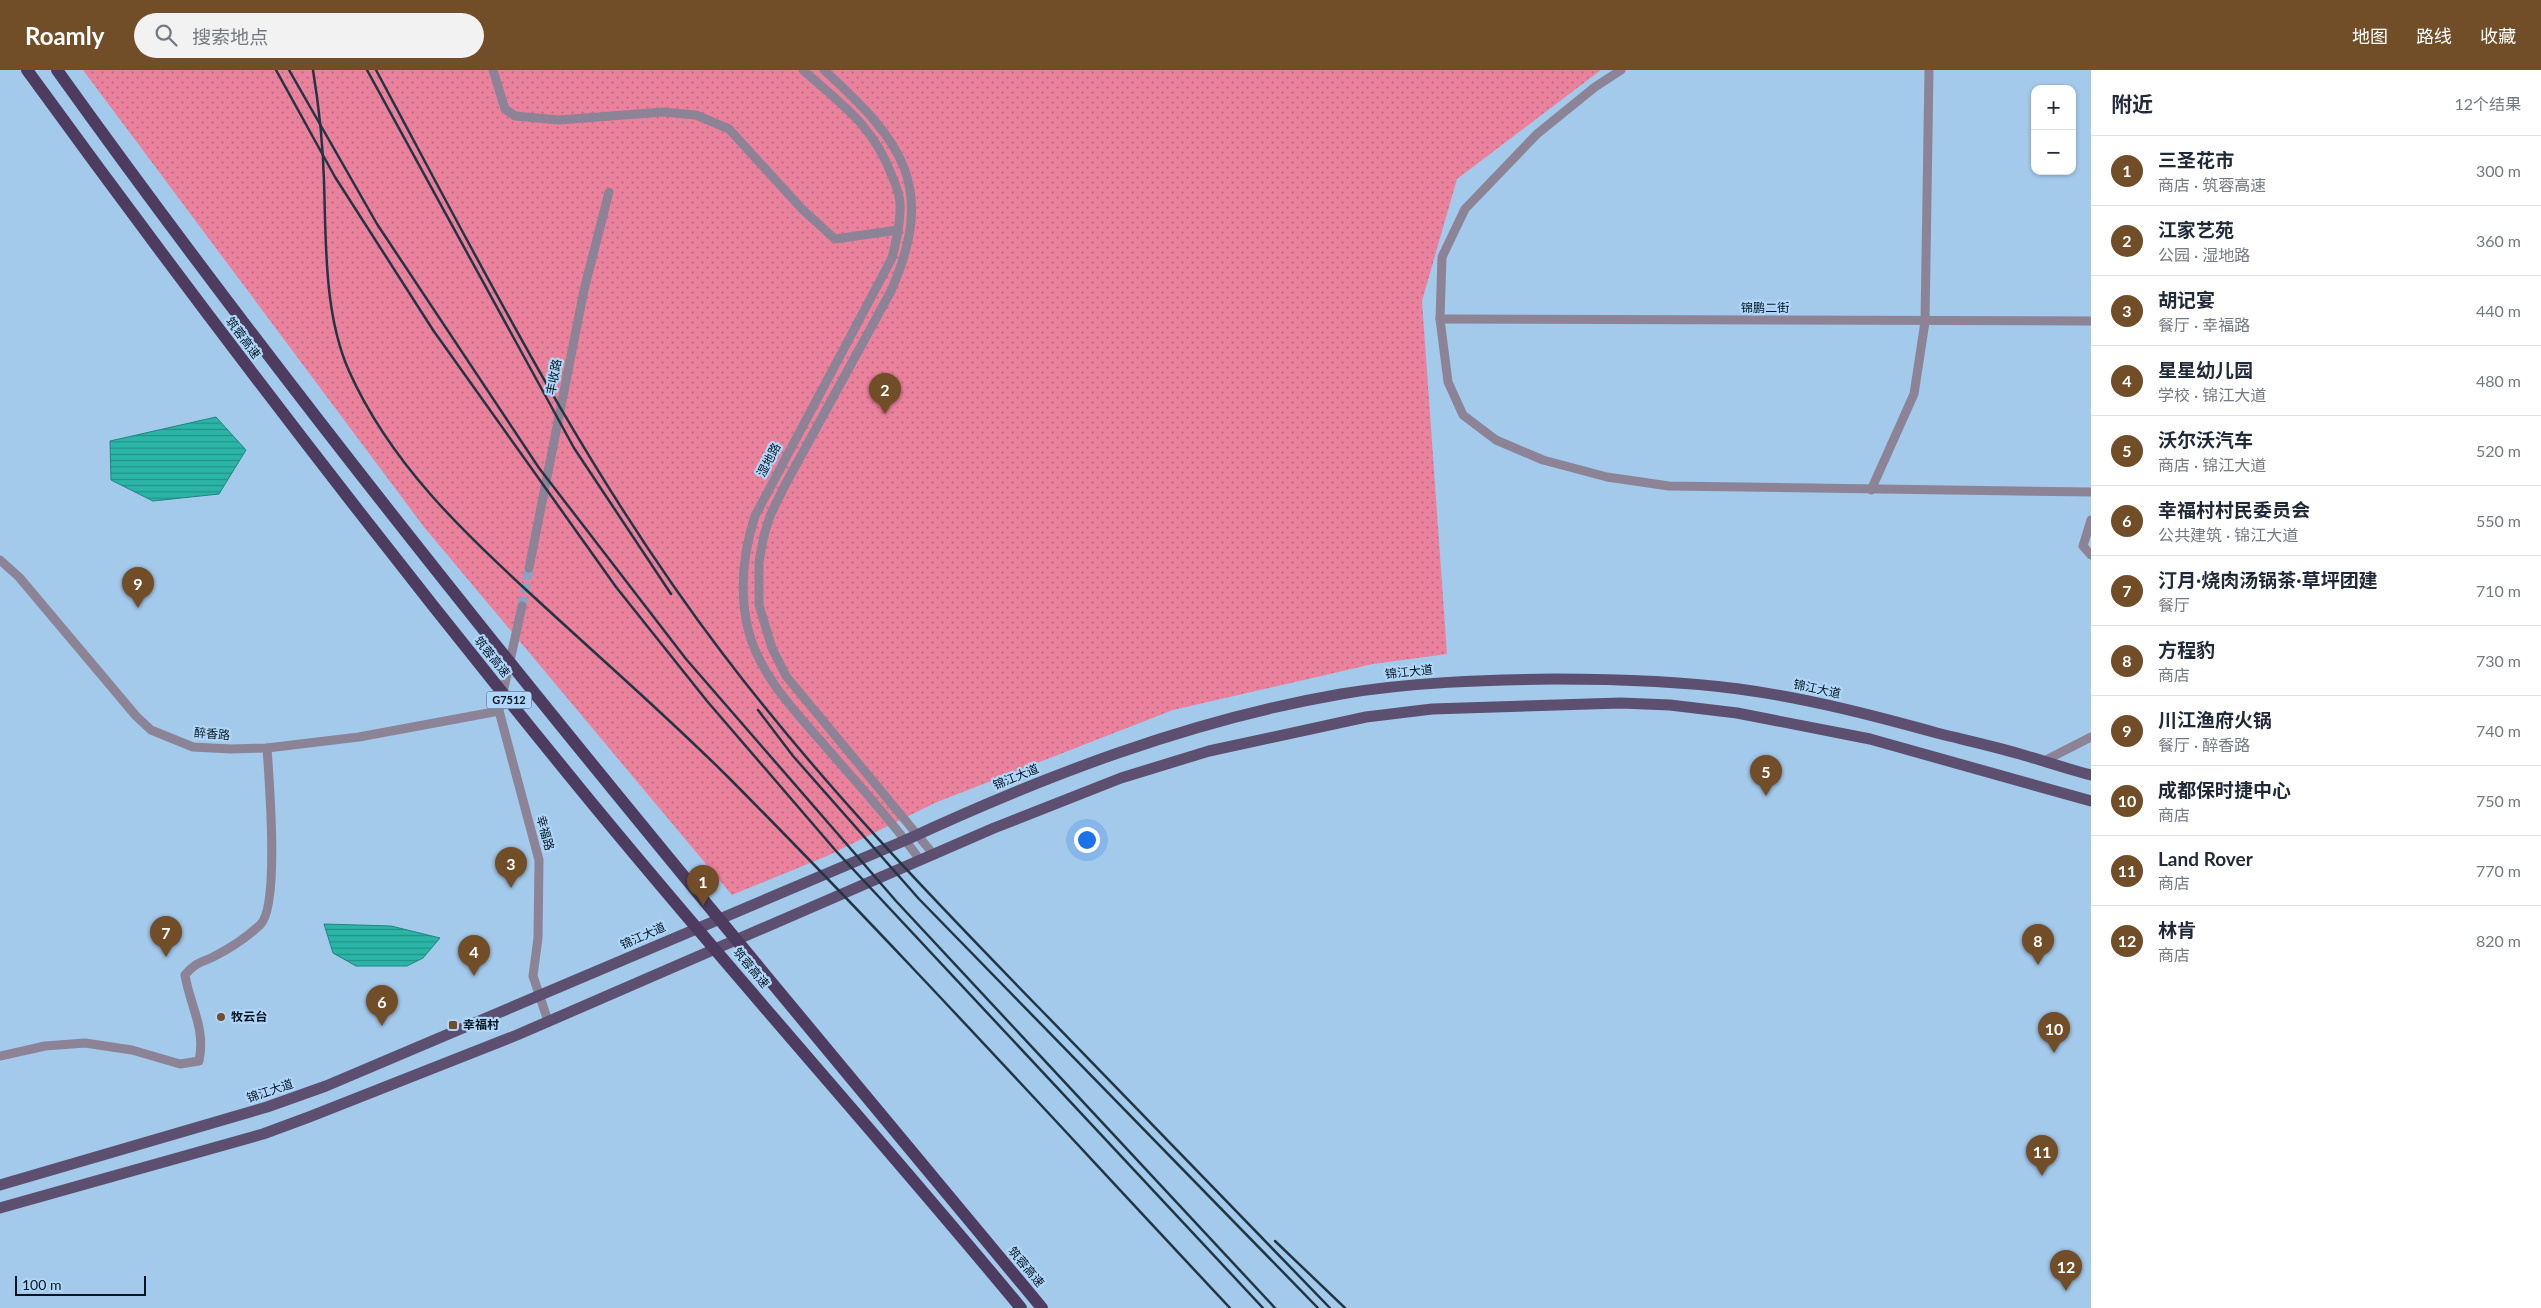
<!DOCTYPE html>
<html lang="zh">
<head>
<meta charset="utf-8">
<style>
  :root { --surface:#fff; --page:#f2f2f3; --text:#1f2937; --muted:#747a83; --line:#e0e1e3; --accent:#724e28 }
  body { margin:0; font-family:Lato,"Noto Sans SC",sans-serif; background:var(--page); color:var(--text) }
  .controls { position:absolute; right:15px; top:15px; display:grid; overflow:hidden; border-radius:10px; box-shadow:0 1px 4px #0004 }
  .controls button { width:45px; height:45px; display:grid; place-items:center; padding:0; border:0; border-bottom:1px solid var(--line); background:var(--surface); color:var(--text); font:25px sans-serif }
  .scale { position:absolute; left:15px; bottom:12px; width:131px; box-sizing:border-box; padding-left:5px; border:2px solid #071621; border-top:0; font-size:14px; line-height:18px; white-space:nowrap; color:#071621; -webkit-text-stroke:4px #afd6f8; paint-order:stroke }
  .you { position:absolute; left:1086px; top:769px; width:18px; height:18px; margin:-12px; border:4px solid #fff; border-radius:50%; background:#1a73e8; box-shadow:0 0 0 8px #1a73e833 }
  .badge { display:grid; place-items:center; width:32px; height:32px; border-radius:50%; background:var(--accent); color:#fff; font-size:16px; font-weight:700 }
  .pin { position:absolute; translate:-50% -41px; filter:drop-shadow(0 1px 2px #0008) }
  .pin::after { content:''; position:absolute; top:26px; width:18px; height:15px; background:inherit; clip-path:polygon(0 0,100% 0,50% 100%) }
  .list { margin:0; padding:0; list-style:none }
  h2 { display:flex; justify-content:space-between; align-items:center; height:65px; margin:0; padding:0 20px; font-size:21px }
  h2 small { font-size:16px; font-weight:400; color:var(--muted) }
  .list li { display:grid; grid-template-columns:32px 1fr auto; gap:15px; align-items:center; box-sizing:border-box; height:70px; padding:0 20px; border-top:1px solid var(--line) }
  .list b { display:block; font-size:19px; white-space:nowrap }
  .list p { margin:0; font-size:16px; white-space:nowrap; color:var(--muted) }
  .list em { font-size:16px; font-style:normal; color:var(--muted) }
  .icon { flex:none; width:28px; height:28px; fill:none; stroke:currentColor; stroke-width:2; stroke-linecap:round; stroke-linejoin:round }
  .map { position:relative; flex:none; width:2091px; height:1238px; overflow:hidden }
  header { display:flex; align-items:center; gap:30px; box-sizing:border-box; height:70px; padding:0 25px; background:var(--accent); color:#fff }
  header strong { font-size:24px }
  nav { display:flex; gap:28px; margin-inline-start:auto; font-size:18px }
  .search { width:350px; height:45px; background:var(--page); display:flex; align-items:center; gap:12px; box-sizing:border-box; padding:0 18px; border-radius:28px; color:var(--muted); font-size:19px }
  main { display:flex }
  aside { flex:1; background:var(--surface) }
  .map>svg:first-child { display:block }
  .park { fill:url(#park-dots) }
  .water { fill:url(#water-rules); stroke:#20857f }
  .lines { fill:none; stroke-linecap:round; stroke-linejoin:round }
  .minor-tunnel { stroke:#84a5c3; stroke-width:9; stroke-dasharray:9 4.5; stroke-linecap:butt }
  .minor { stroke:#8c8496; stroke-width:9 }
  .major { stroke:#5d4f6f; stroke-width:11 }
  .rail { stroke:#223544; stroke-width:2.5 }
  .highway-bridge { stroke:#4d3c60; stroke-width:12 }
  .poi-dot { fill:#724e28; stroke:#afd6f8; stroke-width:2 }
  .labels { text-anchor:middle; stroke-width:4.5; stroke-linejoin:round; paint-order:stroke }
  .shield { fill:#afd6f8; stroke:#395062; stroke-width:1 }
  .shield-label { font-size:11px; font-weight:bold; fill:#071621 }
  .street-label { font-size:12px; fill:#071621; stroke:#afd6f8 }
  .poi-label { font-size:12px; font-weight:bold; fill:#071621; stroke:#afd6f8; text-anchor:start }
</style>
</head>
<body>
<header>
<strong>Roamly</strong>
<div class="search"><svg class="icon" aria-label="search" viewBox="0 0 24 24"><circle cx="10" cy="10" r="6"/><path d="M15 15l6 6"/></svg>搜索地点</div>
<nav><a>地图</a><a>路线</a><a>收藏</a></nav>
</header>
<main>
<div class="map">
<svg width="2091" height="1238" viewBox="0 0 2091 1238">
  <defs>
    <pattern id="park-dots" width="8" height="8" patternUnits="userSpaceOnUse" patternTransform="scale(1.25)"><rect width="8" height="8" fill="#eb829d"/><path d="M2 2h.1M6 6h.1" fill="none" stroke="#bc6980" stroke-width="1.8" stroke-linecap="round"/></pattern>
    <pattern id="water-rules" width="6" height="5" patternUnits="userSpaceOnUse" patternTransform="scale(1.25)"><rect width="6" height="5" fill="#2ab5a7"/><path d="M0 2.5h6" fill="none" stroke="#229288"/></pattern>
  </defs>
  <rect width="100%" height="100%" fill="#a3c9eb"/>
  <polygon class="park" points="83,0 1601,0 1457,109 1422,231 1447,584 1373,594 1173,640 937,732 827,786 732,825 424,457"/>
  <g class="water">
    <polygon points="216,347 246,380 219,424 153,431 111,410 110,371"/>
    <polygon points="324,854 391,856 440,868 423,888 407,896 356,896 333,883"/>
  </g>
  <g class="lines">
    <polyline class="minor-tunnel" points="522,536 529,498"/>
    <g class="minor">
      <polyline points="493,0 505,39 515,46 559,50 663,42 696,45 729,59 803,140 835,169 898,160"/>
      <path d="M803,0C842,35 873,55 892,106C896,115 901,129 900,139C900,156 896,172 892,188L755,446C743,483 739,521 748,559C759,603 791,637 820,670C854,710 890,748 920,790"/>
      <path d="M824,0C902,71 937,116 891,221L784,417L770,446L764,465L759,492V535L772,578L786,606L934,785"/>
      <polyline points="1621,0 1595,17 1537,64 1465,139 1442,187 1440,249 1448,312 1463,345 1496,370 1543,390 1607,407 1669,416 2091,422"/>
      <polyline points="1440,249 2091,251"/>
      <polyline points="1871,420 1914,324 1925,252 1929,0"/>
      <polyline points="2091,450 2083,476 2091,485"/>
      <polyline points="0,490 19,507 136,646 151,660 193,677 231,679 267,678 359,667 499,641"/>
      <polyline points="529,498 584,220 609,122"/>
      <polyline points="522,536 499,641 539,790 538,868 533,906 548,951"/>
      <polyline points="2044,691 2091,667"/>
      <path d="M0,986L45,976L85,973L132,980L180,994L199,991C206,958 190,936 185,905C195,893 200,893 213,887C229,879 247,867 260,855C280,837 269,709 267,678"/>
    </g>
    <g class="major">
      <path d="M0,1115L267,1037L326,1016L906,770C1044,706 1190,650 1341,624C1412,612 1484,610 1555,609C1617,609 1679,611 1739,619C1806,628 1872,645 1937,663C1965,670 1993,676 2020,684C2044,691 2067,699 2091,705"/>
      <polyline points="0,1138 263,1064 309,1047 517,965 994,758 1121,708 1209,681 1366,647 1432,639 1621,633 1670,635 1737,643 1870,669 2091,731"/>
    </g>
    <g class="rail">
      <polyline points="276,0 335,107 433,260 616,517 707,631 836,781 1263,1238"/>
      <polyline points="289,0 377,154 539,398 686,589 896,831 1275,1238"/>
      <path d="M313,0C319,37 323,74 324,111C326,172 324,245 349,301C390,393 463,462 535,528C600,588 667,646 729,708C900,880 1064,1061 1230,1238"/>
      <polyline points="367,0 574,378 671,524"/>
      <path d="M376,0C483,199 585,403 723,584C820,712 932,828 1044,943C1140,1041 1235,1140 1330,1238"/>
      <polyline points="758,640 793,686 919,829 1318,1238"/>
      <polyline points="1275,1171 1345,1238"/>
    </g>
    <g class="highway-bridge">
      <path d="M27,0C205,245 390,486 582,721C725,896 877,1064 1021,1238"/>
      <path d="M57,0C364,429 705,832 1042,1238"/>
    </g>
  </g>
  <g class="poi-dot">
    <circle cx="221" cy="947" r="5"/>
    <rect x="448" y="950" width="10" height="10" rx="2.5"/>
  </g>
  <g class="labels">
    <rect class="shield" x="486.5" y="621.5" width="45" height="17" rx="4"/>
    <g class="shield-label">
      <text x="509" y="634">G7512</text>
    </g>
    <g class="street-label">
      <text x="1765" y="242">锦鹏二街</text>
      <text transform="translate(243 268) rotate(53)" y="4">筑蓉高速</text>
      <text transform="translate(554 307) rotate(-79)" y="4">丰收路</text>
      <text transform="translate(769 390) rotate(-62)" y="4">湿地路</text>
      <text transform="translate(492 587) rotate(51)" y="4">筑蓉高速</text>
      <text transform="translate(1409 602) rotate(-6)" y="4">锦江大道</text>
      <text transform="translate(1817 619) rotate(12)" y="4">锦江大道</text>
      <text transform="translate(212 664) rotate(5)" y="4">醉香路</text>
      <text transform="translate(1016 707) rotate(-22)" y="4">锦江大道</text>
      <text transform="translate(545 763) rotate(75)" y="4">幸福路</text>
      <text transform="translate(643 866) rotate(-24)" y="4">锦江大道</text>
      <text transform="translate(751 898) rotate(50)" y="4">筑蓉高速</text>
      <text transform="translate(270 1021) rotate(-19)" y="4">锦江大道</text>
      <text transform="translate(1026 1197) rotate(50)" y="4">筑蓉高速</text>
    </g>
    <g class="poi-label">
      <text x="231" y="951">牧云台</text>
      <text x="463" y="959">幸福村</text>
    </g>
  </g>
</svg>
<div class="controls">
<button>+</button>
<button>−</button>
</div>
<div class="scale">100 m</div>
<div class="you"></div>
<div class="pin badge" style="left:703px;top:836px">1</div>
<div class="pin badge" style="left:885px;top:344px">2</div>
<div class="pin badge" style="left:511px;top:818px">3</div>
<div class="pin badge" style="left:474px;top:906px">4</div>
<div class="pin badge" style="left:1766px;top:726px">5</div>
<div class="pin badge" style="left:382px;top:956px">6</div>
<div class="pin badge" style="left:166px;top:887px">7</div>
<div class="pin badge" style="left:2038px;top:895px">8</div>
<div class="pin badge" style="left:138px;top:538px">9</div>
<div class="pin badge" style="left:2054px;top:983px">10</div>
<div class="pin badge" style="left:2042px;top:1106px">11</div>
<div class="pin badge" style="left:2066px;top:1221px">12</div>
</div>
<aside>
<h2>附近<small>12个结果</small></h2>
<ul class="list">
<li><span class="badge">1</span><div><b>三圣花市</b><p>商店 · 筑蓉高速</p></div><em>300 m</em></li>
<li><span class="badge">2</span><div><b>江家艺苑</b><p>公园 · 湿地路</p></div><em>360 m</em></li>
<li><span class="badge">3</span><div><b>胡记宴</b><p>餐厅 · 幸福路</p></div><em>440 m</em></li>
<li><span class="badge">4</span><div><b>星星幼儿园</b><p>学校 · 锦江大道</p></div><em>480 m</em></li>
<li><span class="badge">5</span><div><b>沃尔沃汽车</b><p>商店 · 锦江大道</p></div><em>520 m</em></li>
<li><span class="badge">6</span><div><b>幸福村村民委员会</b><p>公共建筑 · 锦江大道</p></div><em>550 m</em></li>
<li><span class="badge">7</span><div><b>汀月·烧肉汤锅茶·草坪团建</b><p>餐厅</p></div><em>710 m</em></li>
<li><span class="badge">8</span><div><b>方程豹</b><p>商店</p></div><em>730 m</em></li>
<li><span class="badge">9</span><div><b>川江渔府火锅</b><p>餐厅 · 醉香路</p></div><em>740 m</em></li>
<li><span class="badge">10</span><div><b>成都保时捷中心</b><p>商店</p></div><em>750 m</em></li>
<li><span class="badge">11</span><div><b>Land Rover</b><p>商店</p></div><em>770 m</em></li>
<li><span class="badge">12</span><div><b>林肯</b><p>商店</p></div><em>820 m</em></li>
</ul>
</aside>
</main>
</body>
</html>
